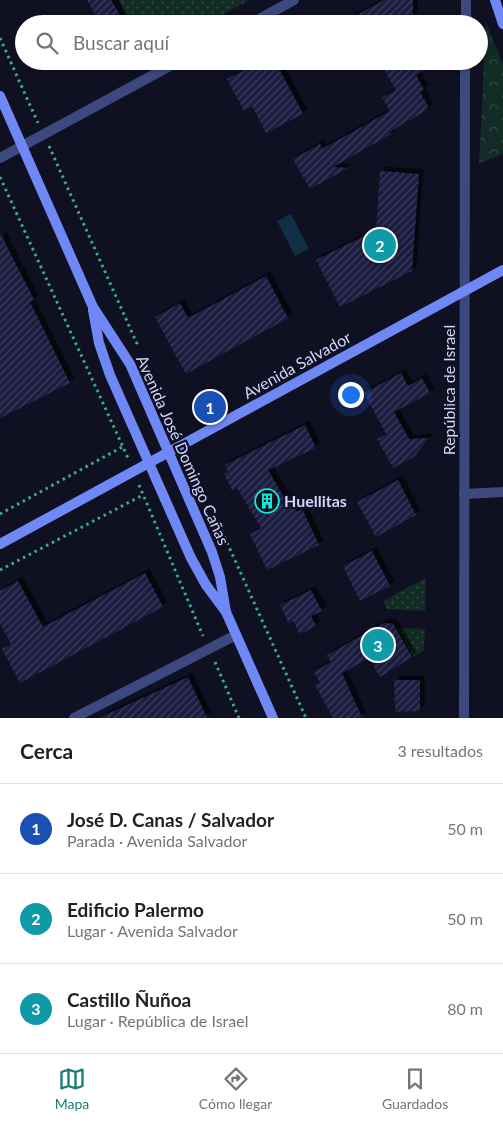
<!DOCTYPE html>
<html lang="es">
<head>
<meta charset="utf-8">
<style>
  :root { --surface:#fff; --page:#f2f2f2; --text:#202124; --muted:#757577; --line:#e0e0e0; --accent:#187c73 }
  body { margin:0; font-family:Lato,sans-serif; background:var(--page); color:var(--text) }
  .you { position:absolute; left:350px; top:394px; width:18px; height:18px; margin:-12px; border:4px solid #fff; border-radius:50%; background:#1a73e8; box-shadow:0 0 0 8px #1a73e833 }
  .badge { display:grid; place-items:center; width:32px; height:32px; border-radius:50%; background:var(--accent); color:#fff; font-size:16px; font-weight:700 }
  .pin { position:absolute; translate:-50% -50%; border:2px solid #fff; box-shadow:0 1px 5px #0006 }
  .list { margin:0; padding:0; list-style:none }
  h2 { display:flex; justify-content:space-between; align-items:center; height:65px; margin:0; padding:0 20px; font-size:21px }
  h2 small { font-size:16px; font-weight:400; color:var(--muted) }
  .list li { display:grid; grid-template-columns:32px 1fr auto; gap:15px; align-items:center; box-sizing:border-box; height:90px; padding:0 20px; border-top:1px solid var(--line) }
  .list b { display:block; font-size:19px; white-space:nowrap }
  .list p { margin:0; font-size:16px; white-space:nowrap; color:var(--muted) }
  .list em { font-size:16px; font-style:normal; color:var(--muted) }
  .icon { flex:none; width:28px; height:28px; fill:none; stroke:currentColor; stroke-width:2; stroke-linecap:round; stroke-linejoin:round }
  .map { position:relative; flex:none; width:503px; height:718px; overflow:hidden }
  .search { position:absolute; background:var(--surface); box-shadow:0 1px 4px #0004; left:15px; right:15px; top:15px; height:55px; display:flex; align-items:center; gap:12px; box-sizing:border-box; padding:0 18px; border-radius:28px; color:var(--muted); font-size:19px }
  .sheet { height:335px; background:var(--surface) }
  nav { display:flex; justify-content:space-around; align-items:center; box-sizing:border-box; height:70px; border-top:1px solid var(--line); background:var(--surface); font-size:14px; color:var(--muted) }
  nav a { display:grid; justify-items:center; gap:2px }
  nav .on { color:var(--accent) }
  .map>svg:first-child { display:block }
  .grass { fill:url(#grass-dots) }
  .park { fill:url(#park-crowns) }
  .water { fill:#112f44 }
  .building { fill:url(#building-hatch); filter:url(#shadow) }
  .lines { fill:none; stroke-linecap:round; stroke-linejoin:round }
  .path { stroke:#36ad8c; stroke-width:3; stroke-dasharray:2.5 4; stroke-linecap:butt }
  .lane { stroke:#3d487e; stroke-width:10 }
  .street { stroke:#3d487e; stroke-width:10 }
  .secondary { stroke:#6f88f6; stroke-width:10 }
  .labels { text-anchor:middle; stroke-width:4.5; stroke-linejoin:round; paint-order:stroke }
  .street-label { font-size:16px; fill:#d2d6fc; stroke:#0f1022 }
  .poi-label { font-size:16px; font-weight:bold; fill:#d2d6fc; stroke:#0f1022; text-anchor:start }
</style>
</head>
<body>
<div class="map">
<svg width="503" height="718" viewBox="0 0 503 718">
  <defs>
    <pattern id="grass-dots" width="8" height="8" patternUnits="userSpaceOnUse" patternTransform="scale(1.25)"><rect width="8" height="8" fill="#122b25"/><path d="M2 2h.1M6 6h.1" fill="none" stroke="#344946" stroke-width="1.8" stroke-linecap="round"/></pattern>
    <pattern id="park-crowns" width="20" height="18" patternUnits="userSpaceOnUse" patternTransform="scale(1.25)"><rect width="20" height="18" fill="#122b25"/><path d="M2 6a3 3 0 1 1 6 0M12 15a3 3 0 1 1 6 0" fill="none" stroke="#344946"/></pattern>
    <pattern id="building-hatch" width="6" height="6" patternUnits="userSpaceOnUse" patternTransform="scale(1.25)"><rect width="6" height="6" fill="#1c1d41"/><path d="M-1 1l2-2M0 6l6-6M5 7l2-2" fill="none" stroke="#3c3d5d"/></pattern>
    <filter id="shadow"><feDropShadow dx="4.5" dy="-4.5" stdDeviation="0" flood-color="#0009"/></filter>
  </defs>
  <rect width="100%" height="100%" fill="#0f1022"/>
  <g class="grass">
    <polygon points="119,0 249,0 206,24 130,24"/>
    <polygon points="426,578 425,611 387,609 383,601"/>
    <polygon points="397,628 425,629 424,650 413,657"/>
  </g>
  <polygon class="park" points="486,23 503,64 503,154 479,163"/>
  <polygon class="water" points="291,214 309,249 295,256 277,221"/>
  <g class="building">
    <polygon points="87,0 111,0 125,24 100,24"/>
    <polygon points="384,0 413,0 413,17 401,24 341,24"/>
    <polygon points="261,61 275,61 303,114 266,133 252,106 244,111 227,79"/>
    <polygon points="379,61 441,61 416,75 424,90 420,92 428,106 424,112 389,132 391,134 333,167 348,168 310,189 293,159 320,144 322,149 390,111 382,98 396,90"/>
    <polygon points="380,171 419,174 412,271 340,307 316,260 376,230"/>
    <polygon points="0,233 34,300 30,302 70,383 0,418"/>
    <polygon points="266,276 288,318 186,374 155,317 180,303 188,318"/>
    <polygon points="401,373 408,386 422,378 430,393 394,412 409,439 429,438 414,457 393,468 377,439 386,434 364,393"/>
    <polygon points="305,425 316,448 268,470 285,499 288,497 297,512 302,509 319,545 267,570 250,534 261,528 237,488 232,490 224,474 228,472 225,465"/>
    <polygon points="398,480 416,515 376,537 357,502"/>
    <polygon points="372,551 390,586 360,601 343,566"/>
    <polygon points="145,573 163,607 20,683 2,649 11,644 0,623 0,591 18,581 43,627"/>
    <polygon points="311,590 322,611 311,616 316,626 300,634 293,621 289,624 280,605"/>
    <polygon points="384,623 393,624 412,657 380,677 369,658 342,673 362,718 333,718 315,685 320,683 314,672 331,662 327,655"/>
    <polygon points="188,677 207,718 99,718"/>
    <polygon points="394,680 420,680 420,711 395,712"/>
  </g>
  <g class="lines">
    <g class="path">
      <polyline points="0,38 38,123"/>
      <polyline points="49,146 138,346"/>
      <polyline points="0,177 128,458"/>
      <polyline points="139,485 203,636"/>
      <polyline points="211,507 306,718"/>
      <polyline points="0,514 124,446"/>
      <polyline points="0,570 143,495"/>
      <polyline points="215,662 239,718"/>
    </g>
    <g class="lane">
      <polyline points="464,494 503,492"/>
      <polyline points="74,718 236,635"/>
    </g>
    <g class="street">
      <polyline points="250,24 294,0"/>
      <polyline points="466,24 466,0"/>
      <polyline points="0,158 179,61"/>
      <polyline points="464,718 465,61"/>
    </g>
    <g class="secondary">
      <polyline points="495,0 503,24"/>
      <polyline points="0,96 93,307 130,364 212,552 220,577 226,612"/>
      <polyline points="93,310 99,343 110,375 191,558 206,585 226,612 273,718"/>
      <polyline points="0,544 503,270"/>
    </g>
  </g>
  <defs>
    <g id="building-ring" transform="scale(1.25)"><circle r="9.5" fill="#0f1022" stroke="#0eecd3" stroke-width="1.5"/><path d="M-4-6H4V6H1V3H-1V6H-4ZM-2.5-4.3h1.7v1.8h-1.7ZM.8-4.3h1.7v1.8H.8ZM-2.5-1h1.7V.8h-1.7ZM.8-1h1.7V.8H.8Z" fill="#0eecd3"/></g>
  </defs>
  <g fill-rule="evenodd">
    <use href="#building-ring" x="267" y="501"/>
  </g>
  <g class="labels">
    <g class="street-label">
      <text transform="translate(297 365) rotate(-29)" y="6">Avenida Salvador</text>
      <text transform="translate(449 390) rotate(-90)" y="6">República de Israel</text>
      <text transform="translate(183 450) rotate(66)" y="6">Avenida José Domingo Cañas</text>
    </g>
    <g class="poi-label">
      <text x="284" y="507">Huellitas</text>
    </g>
  </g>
</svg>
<div class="you"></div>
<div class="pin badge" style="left:210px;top:407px;background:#1a4fb4">1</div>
<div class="pin badge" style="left:380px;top:245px;background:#0f9aa8">2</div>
<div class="pin badge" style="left:378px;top:645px;background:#0f9aa8">3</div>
<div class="search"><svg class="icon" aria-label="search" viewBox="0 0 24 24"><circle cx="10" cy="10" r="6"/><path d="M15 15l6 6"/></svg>Buscar aquí</div>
</div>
<section class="sheet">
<h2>Cerca<small>3 resultados</small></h2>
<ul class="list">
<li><span class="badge" style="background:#1a4fb4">1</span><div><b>José D. Canas / Salvador</b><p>Parada · Avenida Salvador</p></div><em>50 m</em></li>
<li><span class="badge" style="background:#0f9aa8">2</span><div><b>Edificio Palermo</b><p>Lugar · Avenida Salvador</p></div><em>50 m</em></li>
<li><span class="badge" style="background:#0f9aa8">3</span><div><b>Castillo Ñuñoa</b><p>Lugar · República de Israel</p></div><em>80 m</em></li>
</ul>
</section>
<nav>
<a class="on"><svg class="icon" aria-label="map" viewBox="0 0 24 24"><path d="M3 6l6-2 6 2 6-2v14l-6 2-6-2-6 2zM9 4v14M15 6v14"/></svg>Mapa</a>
<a><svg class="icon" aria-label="directions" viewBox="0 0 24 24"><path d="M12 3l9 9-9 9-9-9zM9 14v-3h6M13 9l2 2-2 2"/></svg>Cómo llegar</a>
<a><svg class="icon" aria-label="saved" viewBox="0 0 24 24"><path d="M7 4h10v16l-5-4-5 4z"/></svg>Guardados</a>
</nav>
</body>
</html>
